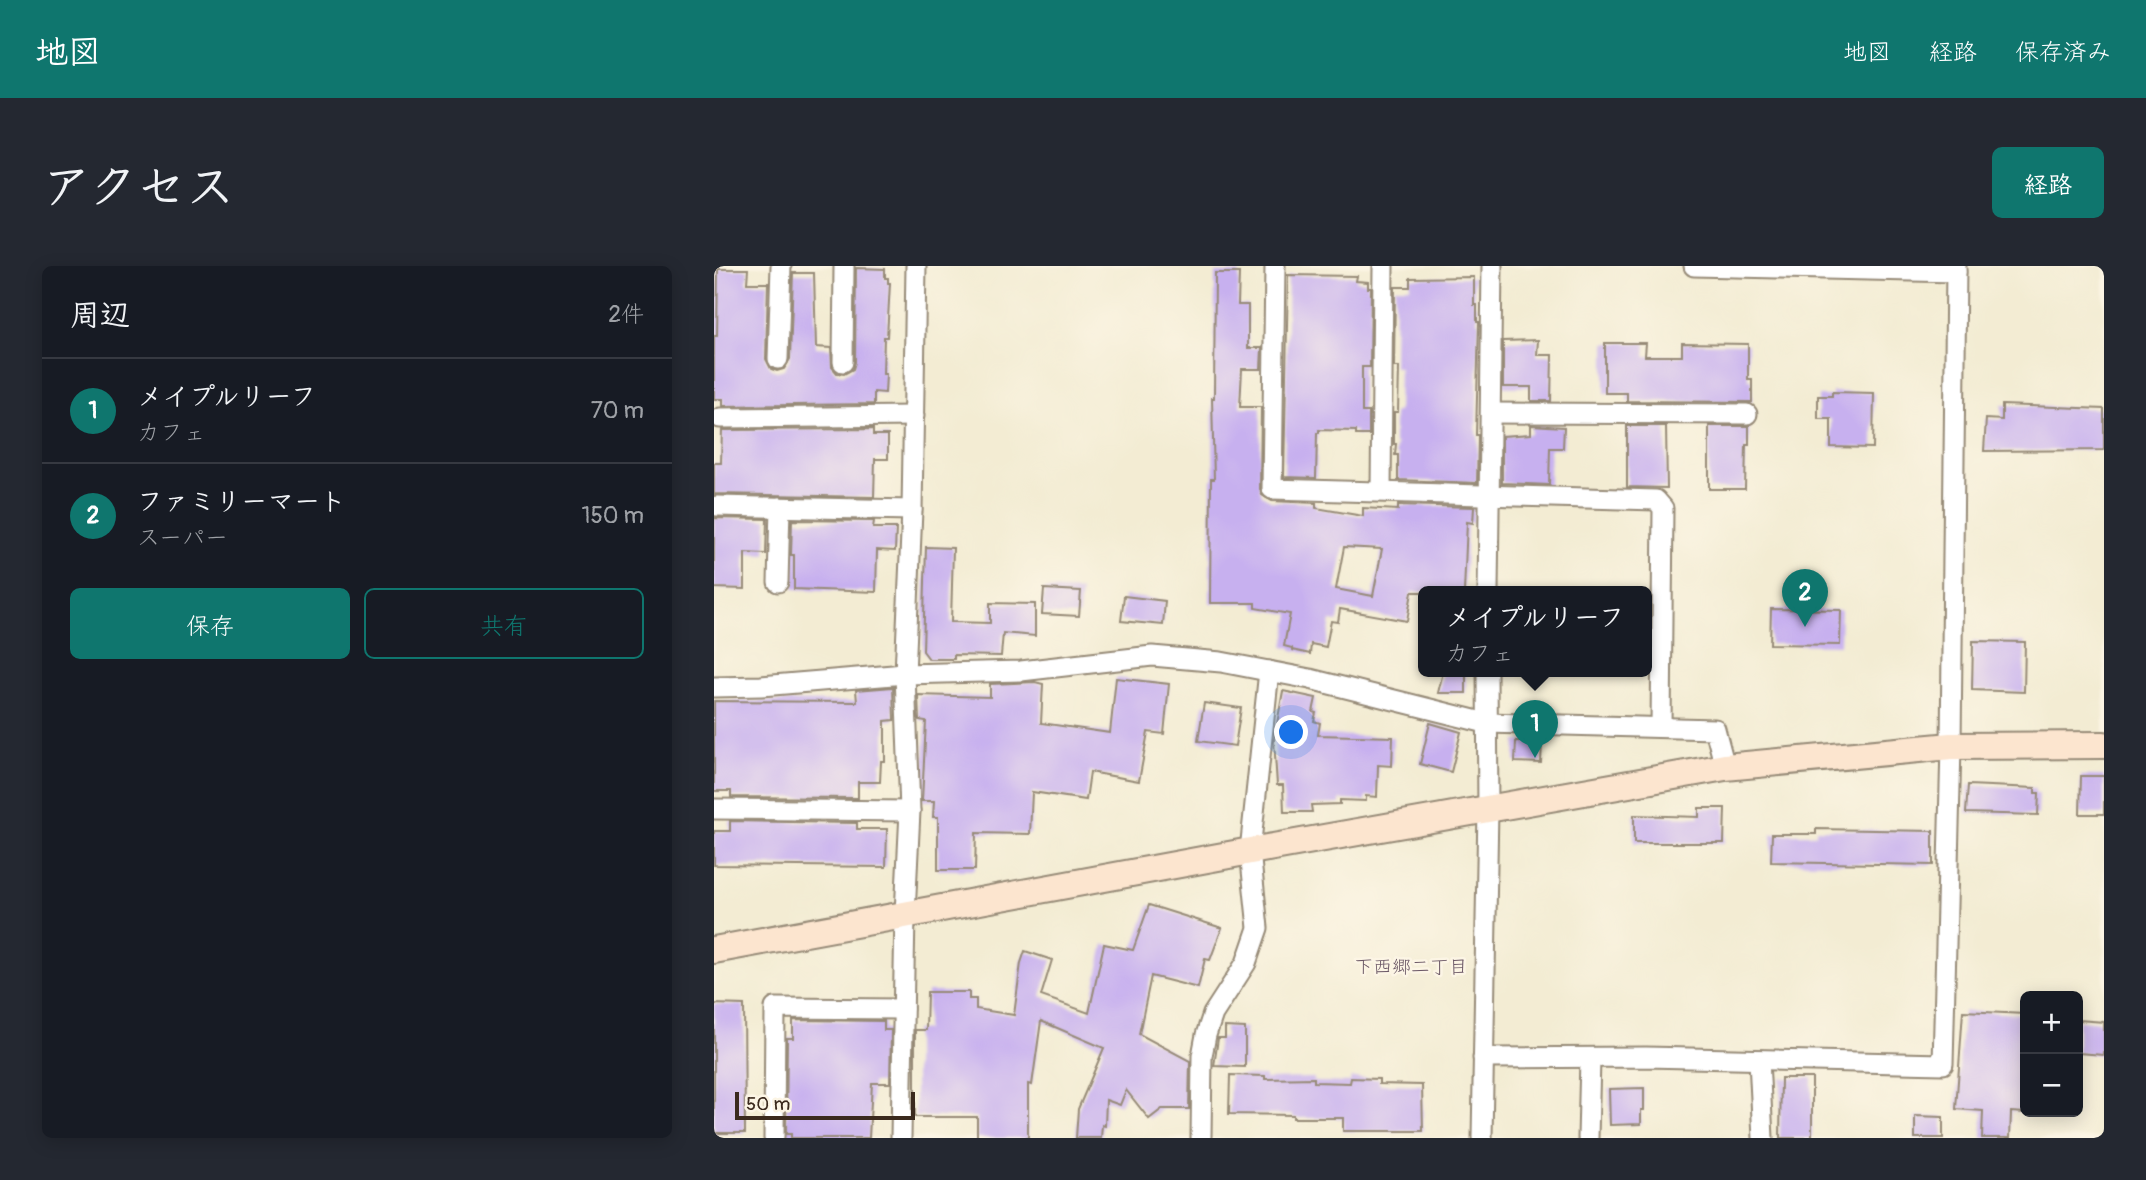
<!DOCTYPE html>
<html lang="ja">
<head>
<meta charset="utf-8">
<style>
  :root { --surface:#171b24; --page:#242831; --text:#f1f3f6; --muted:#9ea1a6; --line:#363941; --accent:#0f766e }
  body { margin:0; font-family:Pangolin,"Klee One",sans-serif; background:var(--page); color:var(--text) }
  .controls { position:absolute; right:21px; bottom:21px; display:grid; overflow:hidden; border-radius:10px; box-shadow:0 4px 18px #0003 }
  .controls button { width:63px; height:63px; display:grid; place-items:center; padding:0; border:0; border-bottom:2px solid var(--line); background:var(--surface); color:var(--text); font:35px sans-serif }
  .scale { position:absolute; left:21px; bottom:18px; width:180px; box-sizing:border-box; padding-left:7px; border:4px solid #3b2a1e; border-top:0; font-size:19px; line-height:24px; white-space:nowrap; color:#3b2a1e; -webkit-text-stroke:5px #fcf5e5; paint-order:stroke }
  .you { position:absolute; left:578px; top:467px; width:24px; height:24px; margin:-18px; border:5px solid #fff; border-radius:50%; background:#1a73e8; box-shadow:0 0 0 10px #1a73e833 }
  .badge { display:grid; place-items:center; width:46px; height:46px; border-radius:50%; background:var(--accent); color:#fff; font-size:23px; font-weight:700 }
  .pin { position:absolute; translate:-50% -58px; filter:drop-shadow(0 2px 4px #0008) }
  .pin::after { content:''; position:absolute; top:37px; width:24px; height:21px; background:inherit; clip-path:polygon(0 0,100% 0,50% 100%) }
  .popup { position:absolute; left:704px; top:320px; width:234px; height:91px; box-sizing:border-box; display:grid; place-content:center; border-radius:10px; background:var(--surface); filter:drop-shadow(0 2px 5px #0005); font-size:23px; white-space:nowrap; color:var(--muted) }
  .popup b { font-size:26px; color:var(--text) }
  .popup::after { content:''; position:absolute; left:50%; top:100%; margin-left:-14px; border:14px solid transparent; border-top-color:var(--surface) }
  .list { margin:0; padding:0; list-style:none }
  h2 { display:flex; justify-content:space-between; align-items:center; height:91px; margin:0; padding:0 28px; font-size:30px }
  h2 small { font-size:23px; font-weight:400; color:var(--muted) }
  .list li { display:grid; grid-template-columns:46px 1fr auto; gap:21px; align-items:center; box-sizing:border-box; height:105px; padding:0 28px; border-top:2px solid var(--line) }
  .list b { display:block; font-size:26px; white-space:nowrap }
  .list p { margin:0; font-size:23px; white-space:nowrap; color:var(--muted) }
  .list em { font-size:23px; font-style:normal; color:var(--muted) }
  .actions { display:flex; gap:14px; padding:21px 28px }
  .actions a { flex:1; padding:16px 0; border:2px solid var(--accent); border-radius:10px; text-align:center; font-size:24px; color:var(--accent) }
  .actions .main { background:var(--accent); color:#fff }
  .map { position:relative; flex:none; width:1390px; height:872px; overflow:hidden; border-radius:10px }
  header { display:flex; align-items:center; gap:42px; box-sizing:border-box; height:98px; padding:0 35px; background:var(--accent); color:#fff }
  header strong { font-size:33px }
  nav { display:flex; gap:38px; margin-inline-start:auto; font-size:24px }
  .intro { display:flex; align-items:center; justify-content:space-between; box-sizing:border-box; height:168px; padding:0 42px }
  h1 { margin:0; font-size:49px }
  .button { padding:18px 32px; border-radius:10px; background:var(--accent); color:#fff; font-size:24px; font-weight:700 }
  main { display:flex; gap:42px; padding:0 42px }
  aside { flex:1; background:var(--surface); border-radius:10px; box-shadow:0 4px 18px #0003 }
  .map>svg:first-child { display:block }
  .building { fill:#c7b0ef; fill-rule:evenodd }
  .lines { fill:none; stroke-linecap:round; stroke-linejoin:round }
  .street-casing { stroke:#978b78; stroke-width:23 }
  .secondary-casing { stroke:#978b78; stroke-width:30 }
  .street { stroke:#fff; stroke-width:19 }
  .secondary { stroke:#fce5cf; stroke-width:26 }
  .labels { text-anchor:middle; stroke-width:5; stroke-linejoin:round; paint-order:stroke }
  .neighbourhood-label { font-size:19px; fill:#6c5967; stroke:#fcf5e5 }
</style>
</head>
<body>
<header>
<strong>地図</strong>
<nav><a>地図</a><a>経路</a><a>保存済み</a></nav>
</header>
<div class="intro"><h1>アクセス</h1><a class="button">経路</a></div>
<main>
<aside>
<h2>周辺<small>2件</small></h2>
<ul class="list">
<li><span class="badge">1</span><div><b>メイプルリーフ</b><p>カフェ</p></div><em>70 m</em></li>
<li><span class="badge">2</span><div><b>ファミリーマート</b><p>スーパー</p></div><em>150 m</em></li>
</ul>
<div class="actions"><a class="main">保存</a><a>共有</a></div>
</aside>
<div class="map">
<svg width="1390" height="872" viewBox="0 0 1390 872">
  <rect width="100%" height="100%" fill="#fcf5e5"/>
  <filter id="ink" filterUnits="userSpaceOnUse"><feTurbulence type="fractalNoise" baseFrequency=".0143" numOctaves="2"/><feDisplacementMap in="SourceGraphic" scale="14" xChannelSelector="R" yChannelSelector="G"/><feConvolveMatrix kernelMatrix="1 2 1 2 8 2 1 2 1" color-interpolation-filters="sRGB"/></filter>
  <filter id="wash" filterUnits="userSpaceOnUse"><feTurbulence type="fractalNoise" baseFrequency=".00686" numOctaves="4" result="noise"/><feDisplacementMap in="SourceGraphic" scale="28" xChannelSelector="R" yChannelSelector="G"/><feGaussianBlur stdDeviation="1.57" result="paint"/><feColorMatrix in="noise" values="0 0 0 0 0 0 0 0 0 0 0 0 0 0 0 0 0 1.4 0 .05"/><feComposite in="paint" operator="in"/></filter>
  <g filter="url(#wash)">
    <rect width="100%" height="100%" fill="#f3ecd3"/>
    <g id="blocks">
      <g class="building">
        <polygon points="142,2 171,3 171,12 174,12 174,17 176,17 173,71 170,71 169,108 172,108 171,127 160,126 160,138 9,140 9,133 0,133 0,70 3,70 4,3 34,3 33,17 54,17 52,93 57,103 63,105 70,103 76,93 79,7 100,7 102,81 117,82 118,101 123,107 130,108 139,103 141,96"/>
        <path d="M501,7H525L524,39H534V82H548L547,103H528L526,141H547L546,223L548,229L558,235L602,237V242L649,250V242L684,244V239L760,241L759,257L753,256L750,326H698L693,355L626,343L624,356L617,355L612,381L597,378L596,388L578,384V382L570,380L576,348L541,342V337H496L497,213H500L498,132H500ZM630,281L668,283L659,330L622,323Z"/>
        <polygon points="574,9 643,10 642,15 654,16 654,22 657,22 656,101 648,101 648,146 655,146 655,169 642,169 642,165 605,164 605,167 603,167 602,212 570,211"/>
        <polygon points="760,11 760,39 763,39 763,56 765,56 762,169 764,169 763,217 684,214 684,189 681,189 682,178 680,178 680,146 684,146 685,101 680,101 681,21 696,21 696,12"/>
        <polygon points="824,74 823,89 838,89 837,135 817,135 817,121 789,121 789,75"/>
        <polygon points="891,77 932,77 931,90 968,90 968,77 1034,78 1034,113 1038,113 1038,136 913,135 913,127 891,127"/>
        <polygon points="1118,126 1160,127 1159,182 1117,181 1117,153 1104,153 1104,130 1118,130"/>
        <polygon points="1288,139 1390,143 1390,184 1270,185 1272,153 1288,154"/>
        <polygon points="817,159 850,161 849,182 836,182 835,219 788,217 788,170 817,168"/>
        <polygon points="913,160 952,160 953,222 913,221"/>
        <polygon points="995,160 1035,160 1035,179 1032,179 1031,223 995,223"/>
        <polygon points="159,163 159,169 174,169 174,193 161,193 160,231 0,228 0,197 7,197 8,164"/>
        <polygon points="0,252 53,253 52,288 31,287 31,323 0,322"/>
        <polygon points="78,254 160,255 159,262 182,262 181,285 163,284 162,326 80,323 80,289 77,289"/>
        <polygon points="212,281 239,282 237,356 276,357 276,337 321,338 321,370 289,367 287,390 240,389 240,393 215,393 209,385"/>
        <polygon points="330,323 367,325 365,350 328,348"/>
        <polygon points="410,330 451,335 449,359 407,355"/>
        <polygon points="1057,343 1127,344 1126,379 1056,378"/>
        <polygon points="1259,375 1311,376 1310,426 1258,424"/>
        <polygon points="729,406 752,406 752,427 724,427"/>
        <polygon points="402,412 455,418 450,468 434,466 425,515 376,506 372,534 318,526 316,568 262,567 261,604 224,604 224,551 219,551 220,535 208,535 212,455 205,454 204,429 276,431 276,418 321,416 329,418 327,457 396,467"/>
        <polygon points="179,421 180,454 171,455 171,495 167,495 166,516 144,516 144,532 17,531 17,525 0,525 0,435 143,436 142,424"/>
        <polygon points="569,425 602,432 599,446 602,447 600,455 606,457 604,469 679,471 678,500 664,499 663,531 652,530 652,535 626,534 626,538 597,539 598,546 570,546 569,519 563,519 560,474"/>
        <polygon points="490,437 527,442 521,480 484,475"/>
        <polygon points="716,457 747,466 737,506 706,498"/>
        <polygon points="802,475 828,476 827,497 801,496"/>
        <polygon points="1367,510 1390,510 1390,548 1366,548"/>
        <polygon points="1254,519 1321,522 1321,527 1325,527 1324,549 1252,547"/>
        <polygon points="985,542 1011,542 1010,577 920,577 920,549 985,551"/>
        <polygon points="16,555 143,557 143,563 173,563 172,601 0,599 0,565 16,565"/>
        <polygon points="1102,563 1219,565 1219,599 1057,596 1058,568 1102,568"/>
        <polygon points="435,639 508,662 496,694 491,693 484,722 437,710 425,768 476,795 475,843 448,843 435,853 412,824 406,839 392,834 391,860 388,859 387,872 362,872 364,843 390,782 327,755 318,819 314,818 314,872 263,872 263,851 201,851 201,764 212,764 213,726 255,726 255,733 262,733 262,743 300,749 307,697 311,685 338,694 327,730 375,747 390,678 419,684"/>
        <polygon points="0,738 30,739 31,867 0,867"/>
        <polygon points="1249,745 1311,748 1311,847 1297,846 1296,872 1268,872 1269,845 1242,843"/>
        <polygon points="79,754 170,755 170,764 177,764 176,817 158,817 155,872 77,872 77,868 72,868 73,772 79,772"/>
        <polygon points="1364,754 1390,756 1390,789 1364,787"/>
        <polygon points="511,761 531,762 531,801 500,800 504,772 511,772"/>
        <polygon points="516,809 551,810 551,813 600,812 600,816 636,817 637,812 665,813 665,818 708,819 709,865 629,865 629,852 579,852 579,849 515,848"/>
        <polygon points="1067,812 1098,812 1098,872 1066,872"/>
        <polygon points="930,822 930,844 927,844 927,858 896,859 895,823"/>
        <polygon points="1201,850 1229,851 1229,872 1201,872"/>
      </g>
    </g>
  </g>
  <g filter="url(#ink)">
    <use href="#blocks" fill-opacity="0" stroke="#978b78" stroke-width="2"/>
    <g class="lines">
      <g class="street-casing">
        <g id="street">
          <polyline points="561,0 558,223 942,234 949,242 947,461"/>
          <polyline points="980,0 1242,6"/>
          <polyline points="64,93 67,0"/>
          <polyline points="129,96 130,0"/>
          <polyline points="777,147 1033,148"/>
          <polyline points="6,152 200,150"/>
          <polyline points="667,225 669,0"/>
          <polyline points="3,240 198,244"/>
          <polyline points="64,316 66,241"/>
          <polyline points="774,326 778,0"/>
          <polyline points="0,421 47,420 191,408 307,405 438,390 507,396 596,413 772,457 1001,463 1011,501"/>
          <polyline points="0,543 196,545"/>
          <polyline points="769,792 932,791 1229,798 1237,480 1242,0"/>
          <polyline points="1045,794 1049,872"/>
          <polyline points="60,872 61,742 189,743"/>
          <polyline points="187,872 191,648 196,545 191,408 198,244 202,0"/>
          <polyline points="487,872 488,790 492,769 499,748 532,697 544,662 536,585 555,405"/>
          <polyline points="768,872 774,543 773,406"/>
          <polyline points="874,872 876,793"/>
        </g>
      </g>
      <g class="secondary-casing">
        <polyline id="secondary" points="0,684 542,584 1011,501 1237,480 1390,479"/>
      </g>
      <use href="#street" class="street"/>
      <use href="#secondary" class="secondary"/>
    </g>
  </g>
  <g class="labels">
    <g class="neighbourhood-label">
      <text x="697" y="707">下西郷二丁目</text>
    </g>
  </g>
</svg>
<div class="controls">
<button>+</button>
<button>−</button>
</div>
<div class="scale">50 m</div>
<div class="you"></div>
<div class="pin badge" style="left:821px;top:492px">1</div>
<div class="popup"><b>メイプルリーフ</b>カフェ</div>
<div class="pin badge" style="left:1091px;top:361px">2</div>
</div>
</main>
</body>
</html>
